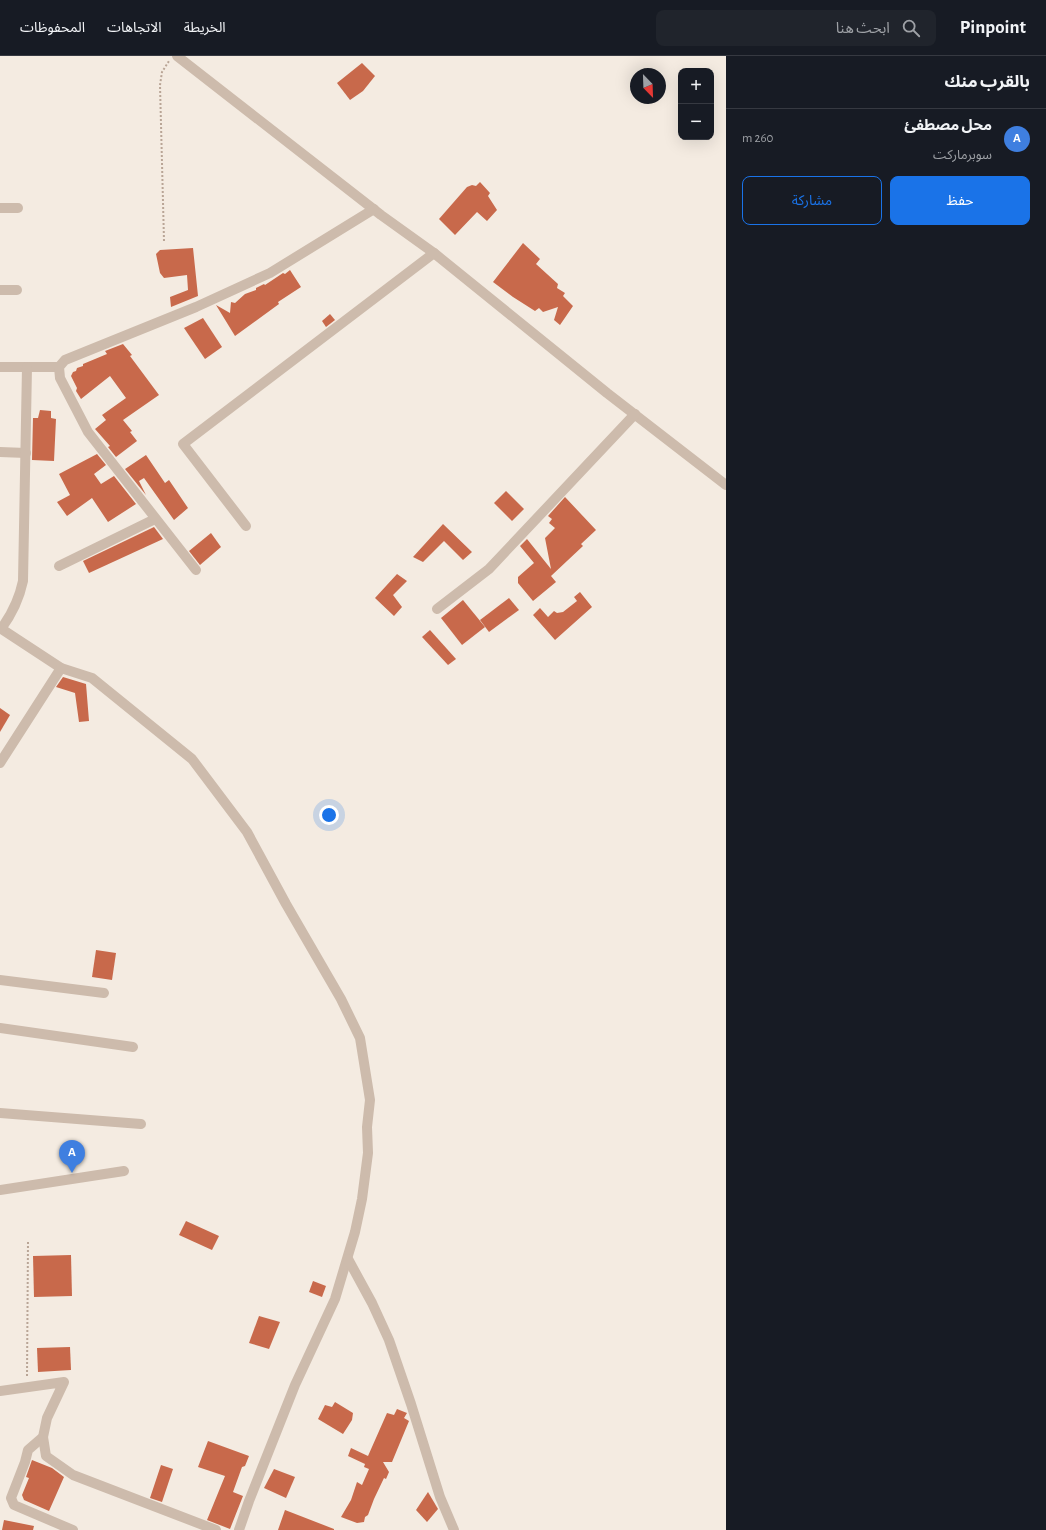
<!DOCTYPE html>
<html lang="ar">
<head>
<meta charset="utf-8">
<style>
  :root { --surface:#171b24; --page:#20242c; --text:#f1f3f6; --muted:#9ea1a6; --line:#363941; --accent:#1a73e8 }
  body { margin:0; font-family:"Alegreya Sans","Noto Sans Arabic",sans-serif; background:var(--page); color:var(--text); direction:rtl }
  .controls { position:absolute; right:12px; top:12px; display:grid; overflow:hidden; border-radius:8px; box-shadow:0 4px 16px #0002 }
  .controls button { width:36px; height:36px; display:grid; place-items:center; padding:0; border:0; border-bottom:1px solid var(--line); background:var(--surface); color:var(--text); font:20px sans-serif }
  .compass { position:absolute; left:630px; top:12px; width:36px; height:36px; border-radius:50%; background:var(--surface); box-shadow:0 4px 16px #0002; rotate:157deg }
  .you { position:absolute; left:329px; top:759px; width:14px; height:14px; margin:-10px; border:3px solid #fff; border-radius:50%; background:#1a73e8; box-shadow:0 0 0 6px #1a73e833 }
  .badge { display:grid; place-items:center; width:26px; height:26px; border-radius:50%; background:var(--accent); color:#fff; font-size:13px; font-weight:700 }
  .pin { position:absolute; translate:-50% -33px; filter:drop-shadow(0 1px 2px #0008) }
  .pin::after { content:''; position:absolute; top:21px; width:14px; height:12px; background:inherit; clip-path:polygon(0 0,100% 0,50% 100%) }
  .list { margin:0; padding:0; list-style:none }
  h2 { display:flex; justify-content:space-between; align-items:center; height:52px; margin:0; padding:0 16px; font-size:17px }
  h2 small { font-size:13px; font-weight:400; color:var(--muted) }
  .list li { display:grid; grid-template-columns:26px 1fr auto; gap:12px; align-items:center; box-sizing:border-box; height:56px; padding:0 16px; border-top:1px solid var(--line) }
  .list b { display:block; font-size:15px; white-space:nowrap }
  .list p { margin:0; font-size:13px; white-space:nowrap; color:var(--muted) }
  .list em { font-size:13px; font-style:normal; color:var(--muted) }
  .actions { display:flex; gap:8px; padding:12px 16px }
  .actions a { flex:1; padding:9px 0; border:1px solid var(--accent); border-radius:8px; text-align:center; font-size:14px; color:var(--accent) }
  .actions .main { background:var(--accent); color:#fff }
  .icon { flex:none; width:22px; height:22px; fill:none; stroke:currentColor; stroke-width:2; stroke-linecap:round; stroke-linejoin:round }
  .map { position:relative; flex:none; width:726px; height:1474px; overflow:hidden; direction:ltr }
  header { display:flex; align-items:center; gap:24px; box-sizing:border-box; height:56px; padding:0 20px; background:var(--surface); border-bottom:1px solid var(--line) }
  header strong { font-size:19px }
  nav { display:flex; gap:22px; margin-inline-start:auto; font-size:14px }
  .search { width:280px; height:36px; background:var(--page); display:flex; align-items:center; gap:10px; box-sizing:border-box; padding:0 14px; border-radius:8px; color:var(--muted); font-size:15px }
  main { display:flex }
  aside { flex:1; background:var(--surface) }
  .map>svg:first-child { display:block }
  .building { fill:#c8694b }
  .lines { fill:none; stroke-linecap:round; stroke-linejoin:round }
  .path { stroke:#b9a596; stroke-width:2; stroke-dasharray:2 2; stroke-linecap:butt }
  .street { stroke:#cdbbac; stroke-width:10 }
</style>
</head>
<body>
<header>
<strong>Pinpoint</strong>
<div class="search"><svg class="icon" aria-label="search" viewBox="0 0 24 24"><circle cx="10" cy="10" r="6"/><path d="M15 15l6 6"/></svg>ابحث هنا</div>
<nav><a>الخريطة</a><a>الاتجاهات</a><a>المحفوظات</a></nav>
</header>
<main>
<aside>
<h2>بالقرب منك<small></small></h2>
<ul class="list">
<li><span class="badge" style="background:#3f7fe0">A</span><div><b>محل مصطفئ</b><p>سوبرماركت</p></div><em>260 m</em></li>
</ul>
<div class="actions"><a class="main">حفظ</a><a>مشاركة</a></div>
</aside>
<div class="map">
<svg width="726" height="1474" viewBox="0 0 726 1474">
  <rect width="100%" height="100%" fill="#f4ebe1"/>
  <g class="building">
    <polygon points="362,7 375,20 363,35 350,44 337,27"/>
    <polygon points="480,126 490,137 488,140 497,154 487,165 477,156 455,179 439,163 467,131 472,129 476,130"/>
    <polygon points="523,187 540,203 536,208 558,228 557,232 565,237 563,240 573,250 560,269 554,264 558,251 543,256 539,252 535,255 513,241 493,226"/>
    <polygon points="193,192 198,240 171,251 170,241 188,234 187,219 164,222 160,217 156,198 160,194"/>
    <polygon points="290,214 301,231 278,246 279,248 235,280 216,249 230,257 231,246 235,247 245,238 256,234 256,232 264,228 265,229 283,217 285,218"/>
    <polygon points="330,258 335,264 326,271 322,265"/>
    <polygon points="203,262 222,291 205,303 184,272"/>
    <polygon points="123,288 132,299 130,300 159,339 123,364 132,375 130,376 137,385 116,401 108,391 110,390 95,373 106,364 102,359 126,342 110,320 81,343 76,335 77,332 71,320 73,316 76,315 77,312 83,310 83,308 107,298 105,295"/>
    <polygon points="40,354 51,355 51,362 56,363 54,405 32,404 33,362 38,362"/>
    <polygon points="97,398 106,409 94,418 101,428 114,420 136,448 108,466 92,442 67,460 57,446 70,439 59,418"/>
    <polygon points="146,399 165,427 169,424 188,452 174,464 144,422 139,425 146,439 125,413"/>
    <polygon points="506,435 524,453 512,465 494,447"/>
    <polygon points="565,441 596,474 581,488 583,490 551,520 556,526 533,545 518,527 518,521 534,507 520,490 527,483 551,513 545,482 555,472 549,467 552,463 548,460"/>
    <polygon points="443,468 472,496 463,504 444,485 423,506 413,501"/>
    <polygon points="154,471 163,483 89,517 83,505"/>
    <polygon points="211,477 221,491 200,509 189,495"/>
    <polygon points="397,518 407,525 393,539 402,551 394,560 375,542"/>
    <polygon points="580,536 592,551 555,584 533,559 540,552 548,561 554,555 557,557 563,556 577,545 574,541"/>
    <polygon points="509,542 519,554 489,576 480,564"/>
    <polygon points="463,544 485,571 462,589 441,562"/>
    <polygon points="430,574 456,603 448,609 422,581"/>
    <polygon points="63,621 86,628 89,665 79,666 75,637 56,631"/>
    <polygon points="0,652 10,659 0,676"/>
    <polygon points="96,894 116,897 112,924 92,921"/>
    <polygon points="186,1165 219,1180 212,1194 179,1179"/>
    <polygon points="71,1199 72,1240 34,1241 33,1200"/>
    <polygon points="313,1225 326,1230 322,1241 309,1236"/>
    <polygon points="259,1260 280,1266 269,1293 249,1287"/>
    <polygon points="70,1291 71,1314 38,1316 37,1292"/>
    <polygon points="335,1346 353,1357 352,1364 343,1378 318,1363 325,1349 332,1351"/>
    <polygon points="397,1353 407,1357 404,1362 409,1365 392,1406 383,1406 389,1416 386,1423 384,1422 374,1443 368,1459 365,1461 364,1466 357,1467 341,1461 351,1444 357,1426 362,1429 369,1413 364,1411 365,1408 348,1400 351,1392 368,1400 387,1357 394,1359"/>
    <polygon points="208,1385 249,1400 245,1410 242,1411 233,1436 243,1440 230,1473 207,1464 225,1420 198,1411"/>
    <polygon points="32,1404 52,1412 64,1421 49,1455 24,1444 22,1439 29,1422 26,1421"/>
    <polygon points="161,1409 173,1413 162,1446 150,1442"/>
    <polygon points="274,1413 295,1421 286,1442 264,1432"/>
    <polygon points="428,1436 438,1453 427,1466 416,1454"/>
    <polygon points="285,1454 334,1473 334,1474 278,1474"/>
    <polygon points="4,1464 34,1470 33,1474 2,1474"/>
  </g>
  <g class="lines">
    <g class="path">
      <polyline points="164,185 160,29 162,16 169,5"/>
      <polyline points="27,1320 28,1185"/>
    </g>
    <g class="street">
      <polyline points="177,0 381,159 434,197 607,337 726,429"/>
      <polyline points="0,152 18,152"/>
      <polyline points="0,234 17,234"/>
      <polyline points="0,311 59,311"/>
      <polyline points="0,396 26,397"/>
      <polyline points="246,470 183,388 434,197"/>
      <polyline points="59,510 155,463"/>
      <polyline points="196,514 88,376 60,322 59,311 65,304 196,251 270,217 374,153"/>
      <polyline points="437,553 489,513 635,358"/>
      <polyline points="0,572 61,612 92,622 192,703 247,776 286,848 341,943 360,982 370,1044 367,1071 368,1097 362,1143 355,1176 335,1243 295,1329 249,1445 239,1474"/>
      <path d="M1,573C12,558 19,544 23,525L27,311"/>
      <polyline points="0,707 61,612"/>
      <polyline points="0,924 104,937"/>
      <polyline points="0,972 133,991"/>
      <polyline points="0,1057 141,1068"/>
      <polyline points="0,1134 124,1115"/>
      <polyline points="348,1203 372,1247 389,1284 411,1348 440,1441 454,1474"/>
      <polyline points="0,1335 64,1326 47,1362 43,1381 28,1394 25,1406 11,1442 14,1449 73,1474"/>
      <polyline points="43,1381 46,1400 73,1419 216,1474"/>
    </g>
  </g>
</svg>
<div class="controls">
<button>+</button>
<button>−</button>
</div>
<svg class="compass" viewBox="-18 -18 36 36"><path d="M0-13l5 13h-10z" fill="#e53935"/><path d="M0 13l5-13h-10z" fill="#9ea1a6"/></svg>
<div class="you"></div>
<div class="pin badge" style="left:72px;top:1117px;background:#3f7fe0">A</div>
</div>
</main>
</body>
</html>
